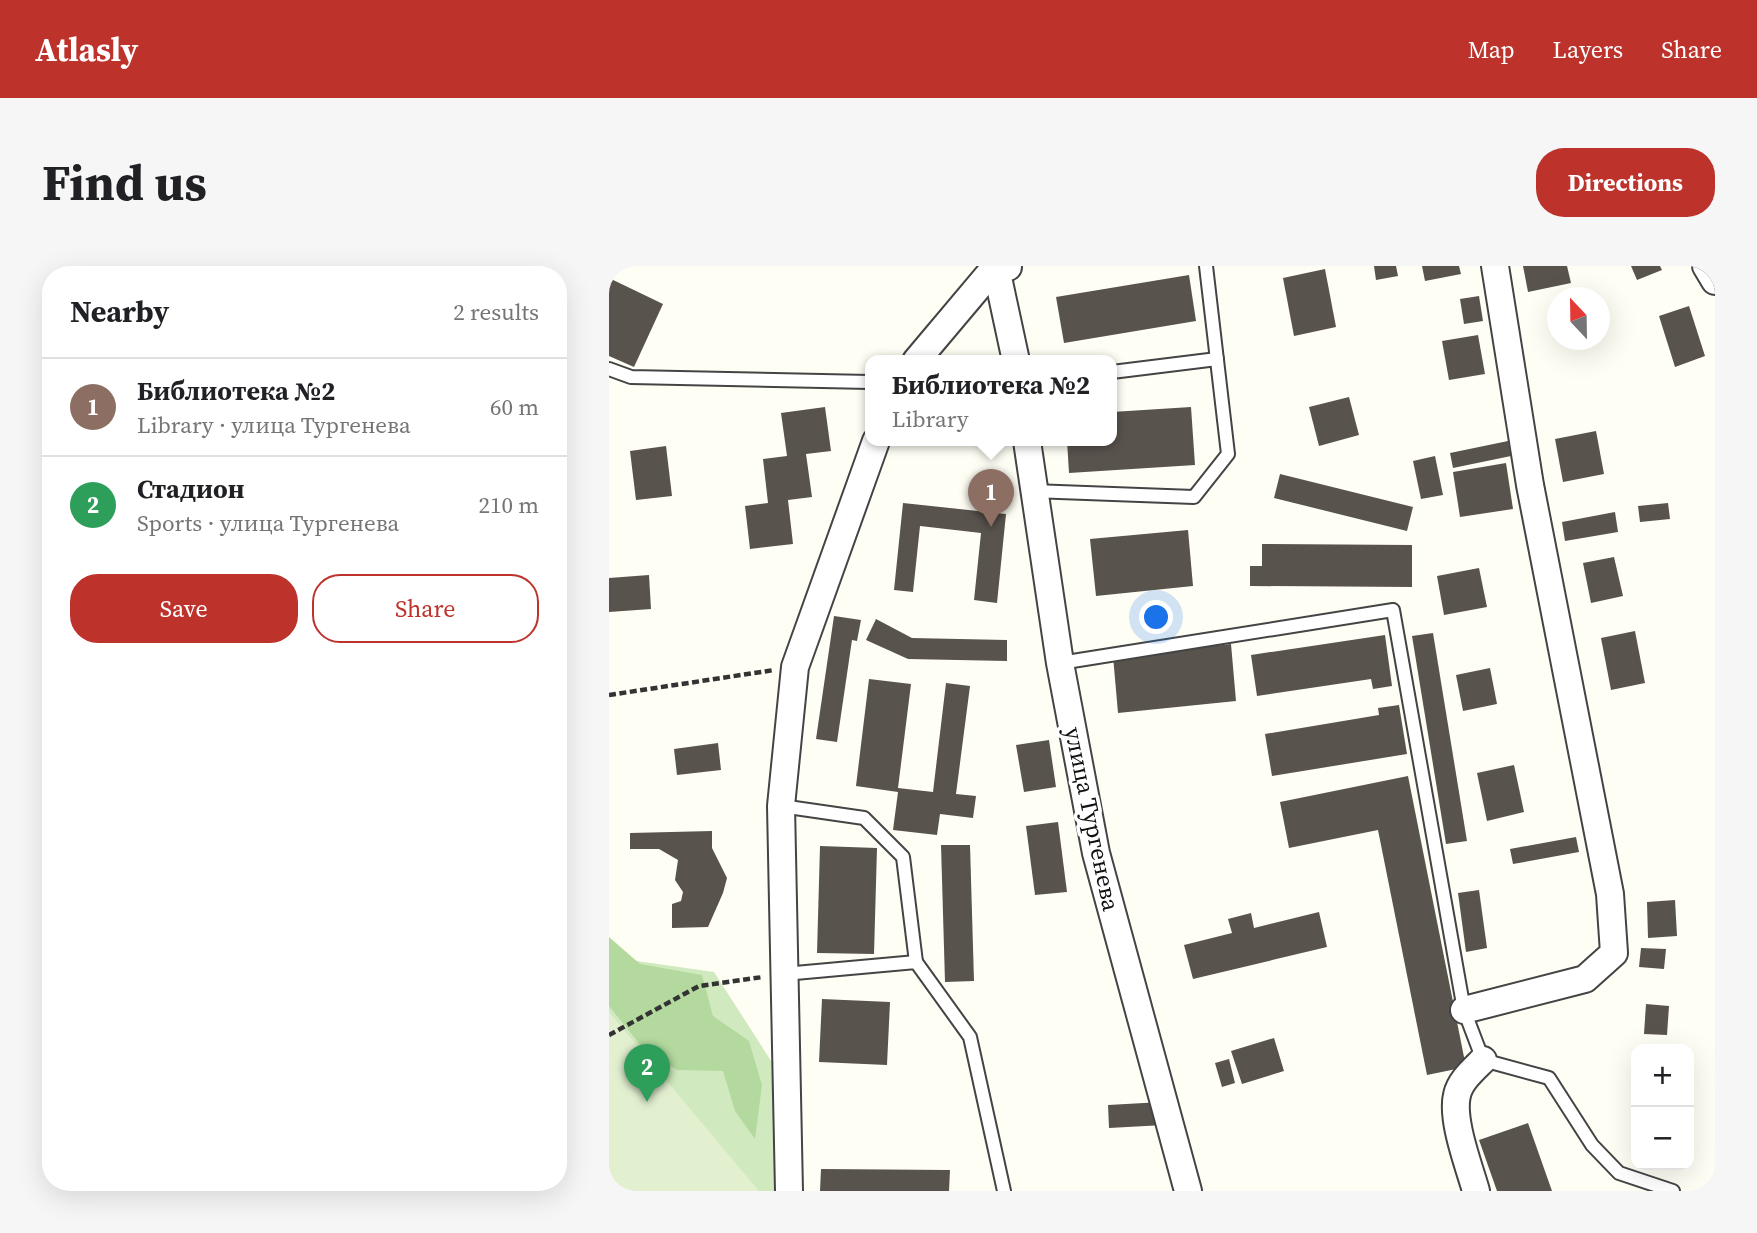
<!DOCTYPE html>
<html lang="en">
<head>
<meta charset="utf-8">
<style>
  :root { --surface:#fff; --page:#f6f6f6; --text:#202124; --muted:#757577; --line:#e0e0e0; --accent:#bd332c }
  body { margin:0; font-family:"Source Serif 4",serif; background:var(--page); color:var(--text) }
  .controls { position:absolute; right:21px; bottom:21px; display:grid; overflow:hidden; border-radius:14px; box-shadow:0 7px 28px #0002 }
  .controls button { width:63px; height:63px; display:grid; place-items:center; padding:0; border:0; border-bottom:2px solid var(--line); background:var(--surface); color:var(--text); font:35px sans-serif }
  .compass { position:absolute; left:938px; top:21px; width:63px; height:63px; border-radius:50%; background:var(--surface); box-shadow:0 7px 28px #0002; rotate:338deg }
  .you { position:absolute; left:548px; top:352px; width:24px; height:24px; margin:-18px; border:5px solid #fff; border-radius:50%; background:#1a73e8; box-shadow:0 0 0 10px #1a73e833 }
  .badge { display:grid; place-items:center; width:46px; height:46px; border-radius:50%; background:var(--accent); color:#fff; font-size:23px; font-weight:700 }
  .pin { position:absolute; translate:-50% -58px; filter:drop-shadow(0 2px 4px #0008) }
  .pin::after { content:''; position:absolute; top:37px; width:24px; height:21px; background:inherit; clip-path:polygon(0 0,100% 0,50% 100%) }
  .popup { position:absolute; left:256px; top:89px; width:252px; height:91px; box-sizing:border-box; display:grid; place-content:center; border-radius:14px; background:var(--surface); filter:drop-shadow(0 2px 5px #0005); font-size:23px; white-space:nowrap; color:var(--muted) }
  .popup b { font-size:26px; color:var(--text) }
  .popup::after { content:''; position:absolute; left:50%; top:100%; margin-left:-14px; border:14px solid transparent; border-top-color:var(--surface) }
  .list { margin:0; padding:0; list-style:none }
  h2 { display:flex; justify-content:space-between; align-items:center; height:91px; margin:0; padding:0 28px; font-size:30px }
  h2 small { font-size:23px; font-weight:400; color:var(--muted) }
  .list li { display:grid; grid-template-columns:46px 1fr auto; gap:21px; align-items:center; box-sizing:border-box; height:98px; padding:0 28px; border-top:2px solid var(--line) }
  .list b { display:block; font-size:26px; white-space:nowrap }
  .list p { margin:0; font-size:23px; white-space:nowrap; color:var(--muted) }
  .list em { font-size:23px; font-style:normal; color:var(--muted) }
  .actions { display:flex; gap:14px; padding:21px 28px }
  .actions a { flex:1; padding:16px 0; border:2px solid var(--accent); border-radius:28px; text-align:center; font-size:24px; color:var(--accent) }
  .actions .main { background:var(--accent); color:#fff }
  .map { position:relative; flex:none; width:1106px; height:925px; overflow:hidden; border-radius:28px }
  header { display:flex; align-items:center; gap:42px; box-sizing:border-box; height:98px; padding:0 35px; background:var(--accent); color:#fff }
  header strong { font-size:33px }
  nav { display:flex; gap:38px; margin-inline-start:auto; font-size:24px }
  .intro { display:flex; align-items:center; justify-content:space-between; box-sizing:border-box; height:168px; padding:0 42px }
  h1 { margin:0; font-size:49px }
  .button { padding:18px 32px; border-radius:28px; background:var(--accent); color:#fff; font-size:24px; font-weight:700 }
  main { display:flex; gap:42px; padding:0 42px }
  aside { flex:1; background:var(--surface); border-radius:28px; box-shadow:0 7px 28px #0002 }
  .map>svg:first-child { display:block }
  .green { fill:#d0e9be }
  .forest { fill:#b3d99e }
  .pitch { fill:#e2f0d0 }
  .building { fill:#59534d }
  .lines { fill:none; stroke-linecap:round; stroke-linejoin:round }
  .lane-casing { stroke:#444; stroke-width:16 }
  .street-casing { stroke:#444; stroke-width:30 }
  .path { stroke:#333; stroke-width:4.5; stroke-dasharray:7 3.5; stroke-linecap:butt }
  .lane { stroke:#fff; stroke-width:12 }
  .street { stroke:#fff; stroke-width:26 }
  .labels { text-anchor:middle; stroke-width:7; stroke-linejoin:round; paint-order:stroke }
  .street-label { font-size:24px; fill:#111; stroke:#fff }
</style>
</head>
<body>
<header>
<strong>Atlasly</strong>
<nav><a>Map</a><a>Layers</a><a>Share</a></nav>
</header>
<div class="intro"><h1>Find us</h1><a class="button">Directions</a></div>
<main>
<aside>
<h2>Nearby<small>2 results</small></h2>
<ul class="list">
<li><span class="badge" style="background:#8d6e63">1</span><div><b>Библиотека №2</b><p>Library · улица Тургенева</p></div><em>60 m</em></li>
<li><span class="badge" style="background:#2e9e5b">2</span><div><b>Стадион</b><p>Sports · улица Тургенева</p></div><em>210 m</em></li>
</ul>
<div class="actions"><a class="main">Save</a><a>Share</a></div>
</aside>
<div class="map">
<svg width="1106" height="925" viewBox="0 0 1106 925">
  <rect width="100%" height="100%" fill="#fffef5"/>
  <polygon class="green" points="0,691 105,706 166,801 169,925 0,925"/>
  <polygon class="forest" points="0,671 31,698 93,709 104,750 140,775 153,819 146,873 126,845 114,805 68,804 33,781 0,740"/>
  <polygon class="pitch" points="0,746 150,925 0,925"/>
  <g class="building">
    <polygon points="765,0 787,0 789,10 767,14"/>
    <polygon points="813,0 850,0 852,8 816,15"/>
    <polygon points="914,0 958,0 962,17 919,26"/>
    <polygon points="1022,0 1051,0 1053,4 1028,14"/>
    <polygon points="716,3 727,61 685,70 674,12"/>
    <polygon points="580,9 587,55 455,77 447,31"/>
    <polygon points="0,12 54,38 25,101 0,90"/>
    <polygon points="870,30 874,55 855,58 851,33"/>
    <polygon points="1080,40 1096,90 1066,101 1050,50"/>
    <polygon points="869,69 876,108 840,114 833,75"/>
    <polygon points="740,131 750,169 710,180 700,141"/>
    <polygon points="216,141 222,185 197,188 203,231 179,234 184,278 141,283 136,240 159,237 154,193 178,190 172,147"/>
    <polygon points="582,141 586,199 460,207 458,175 503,175 503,146"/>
    <polygon points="987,165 995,208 954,216 946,173"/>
    <polygon points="899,175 902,190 844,202 841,187"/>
    <polygon points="57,180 63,230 27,234 21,185"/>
    <polygon points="826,190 834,229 812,233 804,195"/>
    <polygon points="897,197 904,243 851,251 844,206"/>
    <polygon points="671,208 804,241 798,265 665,232"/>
    <polygon points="294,237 397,248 388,337 365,334 372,267 311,260 304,326 285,324"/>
    <polygon points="1059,237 1061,253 1031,256 1029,240"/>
    <polygon points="1006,246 1009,266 956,275 953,256"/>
    <polygon points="579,264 584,320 487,330 481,273"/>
    <polygon points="653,278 803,279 803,321 641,320 641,300 653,300"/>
    <polygon points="1005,291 1014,330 982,337 974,297"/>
    <polygon points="870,302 878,341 835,349 828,310"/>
    <polygon points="40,309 42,343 0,346 0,312"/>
    <polygon points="225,350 252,354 248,375 243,374 228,476 207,473"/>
    <polygon points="267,353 303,372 398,374 398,395 299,393 257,374"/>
    <polygon points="1026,365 1036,417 1002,424 992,372"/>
    <polygon points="824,367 858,575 837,578 803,370"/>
    <polygon points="776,369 783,420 764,423 762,413 648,430 642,389"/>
    <polygon points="622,378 627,435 509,447 504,390"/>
    <polygon points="881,402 888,438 854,445 847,409"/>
    <polygon points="260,413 302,418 289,522 324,526 337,417 361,420 347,528 367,530 364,552 331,548 328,569 284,564 289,526 247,520"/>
    <polygon points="790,439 798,488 663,510 656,468 770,449 769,442"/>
    <polygon points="440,474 447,521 415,526 407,479"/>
    <polygon points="109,477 112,504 68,509 65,483"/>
    <polygon points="905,499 915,546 878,555 868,507"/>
    <polygon points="799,510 857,801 818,809 769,564 680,582 671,536"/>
    <polygon points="449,556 458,626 426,629 417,560"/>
    <polygon points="103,565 103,582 118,612 114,627 99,661 63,662 63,638 72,635 74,626 66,614 69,594 50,583 21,583 21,567"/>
    <polygon points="967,571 970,586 904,598 901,583"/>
    <polygon points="332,579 361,579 365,715 336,716"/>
    <polygon points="211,580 268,582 265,688 208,687"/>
    <polygon points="870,624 878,682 857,686 849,627"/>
    <polygon points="1066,634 1068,670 1039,672 1038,636"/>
    <polygon points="710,646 718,681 584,713 575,679 623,667 619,653 642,647 645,662"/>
    <polygon points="1032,682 1057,683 1055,703 1030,701"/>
    <polygon points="213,733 281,736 278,799 210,796"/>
    <polygon points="1037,738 1060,740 1058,769 1035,768"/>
    <polygon points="665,772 675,805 633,818 622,785"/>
    <polygon points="620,793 626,817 613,821 606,797"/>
    <polygon points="553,836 555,859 500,862 499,839"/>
    <polygon points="919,857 943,925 888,925 870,874"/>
    <polygon points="212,903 341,904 340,925 211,925"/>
  </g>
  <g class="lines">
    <g class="lane-casing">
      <g id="lane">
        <polyline points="0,103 22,111 261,116"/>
        <polyline points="503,106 608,93"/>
        <polyline points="423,225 585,231 619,188 597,0"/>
        <polyline points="451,397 784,344 855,744 874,794 940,812 983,879 1010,907 1064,925"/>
        <polyline points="172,540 255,552 294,591 307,696"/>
        <polyline points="175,708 307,696 361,771 395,925"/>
      </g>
    </g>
    <g class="street-casing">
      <g id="street">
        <polyline points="1097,0 1106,15"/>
        <polyline points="399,1 387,2 407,95"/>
        <polyline points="307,95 387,0"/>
        <polyline points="418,175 451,397 487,587 579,925"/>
        <polyline points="855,744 976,713 1005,687 1001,628 921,219 886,0"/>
        <polyline points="180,925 172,540 186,401 267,175"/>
        <path d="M867,925C860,900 842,854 848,829C851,815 864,804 874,794"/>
      </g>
    </g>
    <g class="path">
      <polyline points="0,429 165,404"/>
      <polyline points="0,769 90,720 154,711"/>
    </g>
    <use href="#lane" class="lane"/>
    <use href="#street" class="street"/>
  </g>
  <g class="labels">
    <g class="street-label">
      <text transform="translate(483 553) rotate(78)" y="8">улица Тургенева</text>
    </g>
  </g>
</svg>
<div class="controls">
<button>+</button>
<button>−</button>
</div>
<svg class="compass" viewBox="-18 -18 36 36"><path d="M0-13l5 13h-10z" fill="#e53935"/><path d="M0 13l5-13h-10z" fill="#757577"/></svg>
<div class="you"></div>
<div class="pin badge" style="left:382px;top:261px;background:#8d6e63">1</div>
<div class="popup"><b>Библиотека №2</b>Library</div>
<div class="pin badge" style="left:38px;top:836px;background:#2e9e5b">2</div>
</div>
</main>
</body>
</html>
